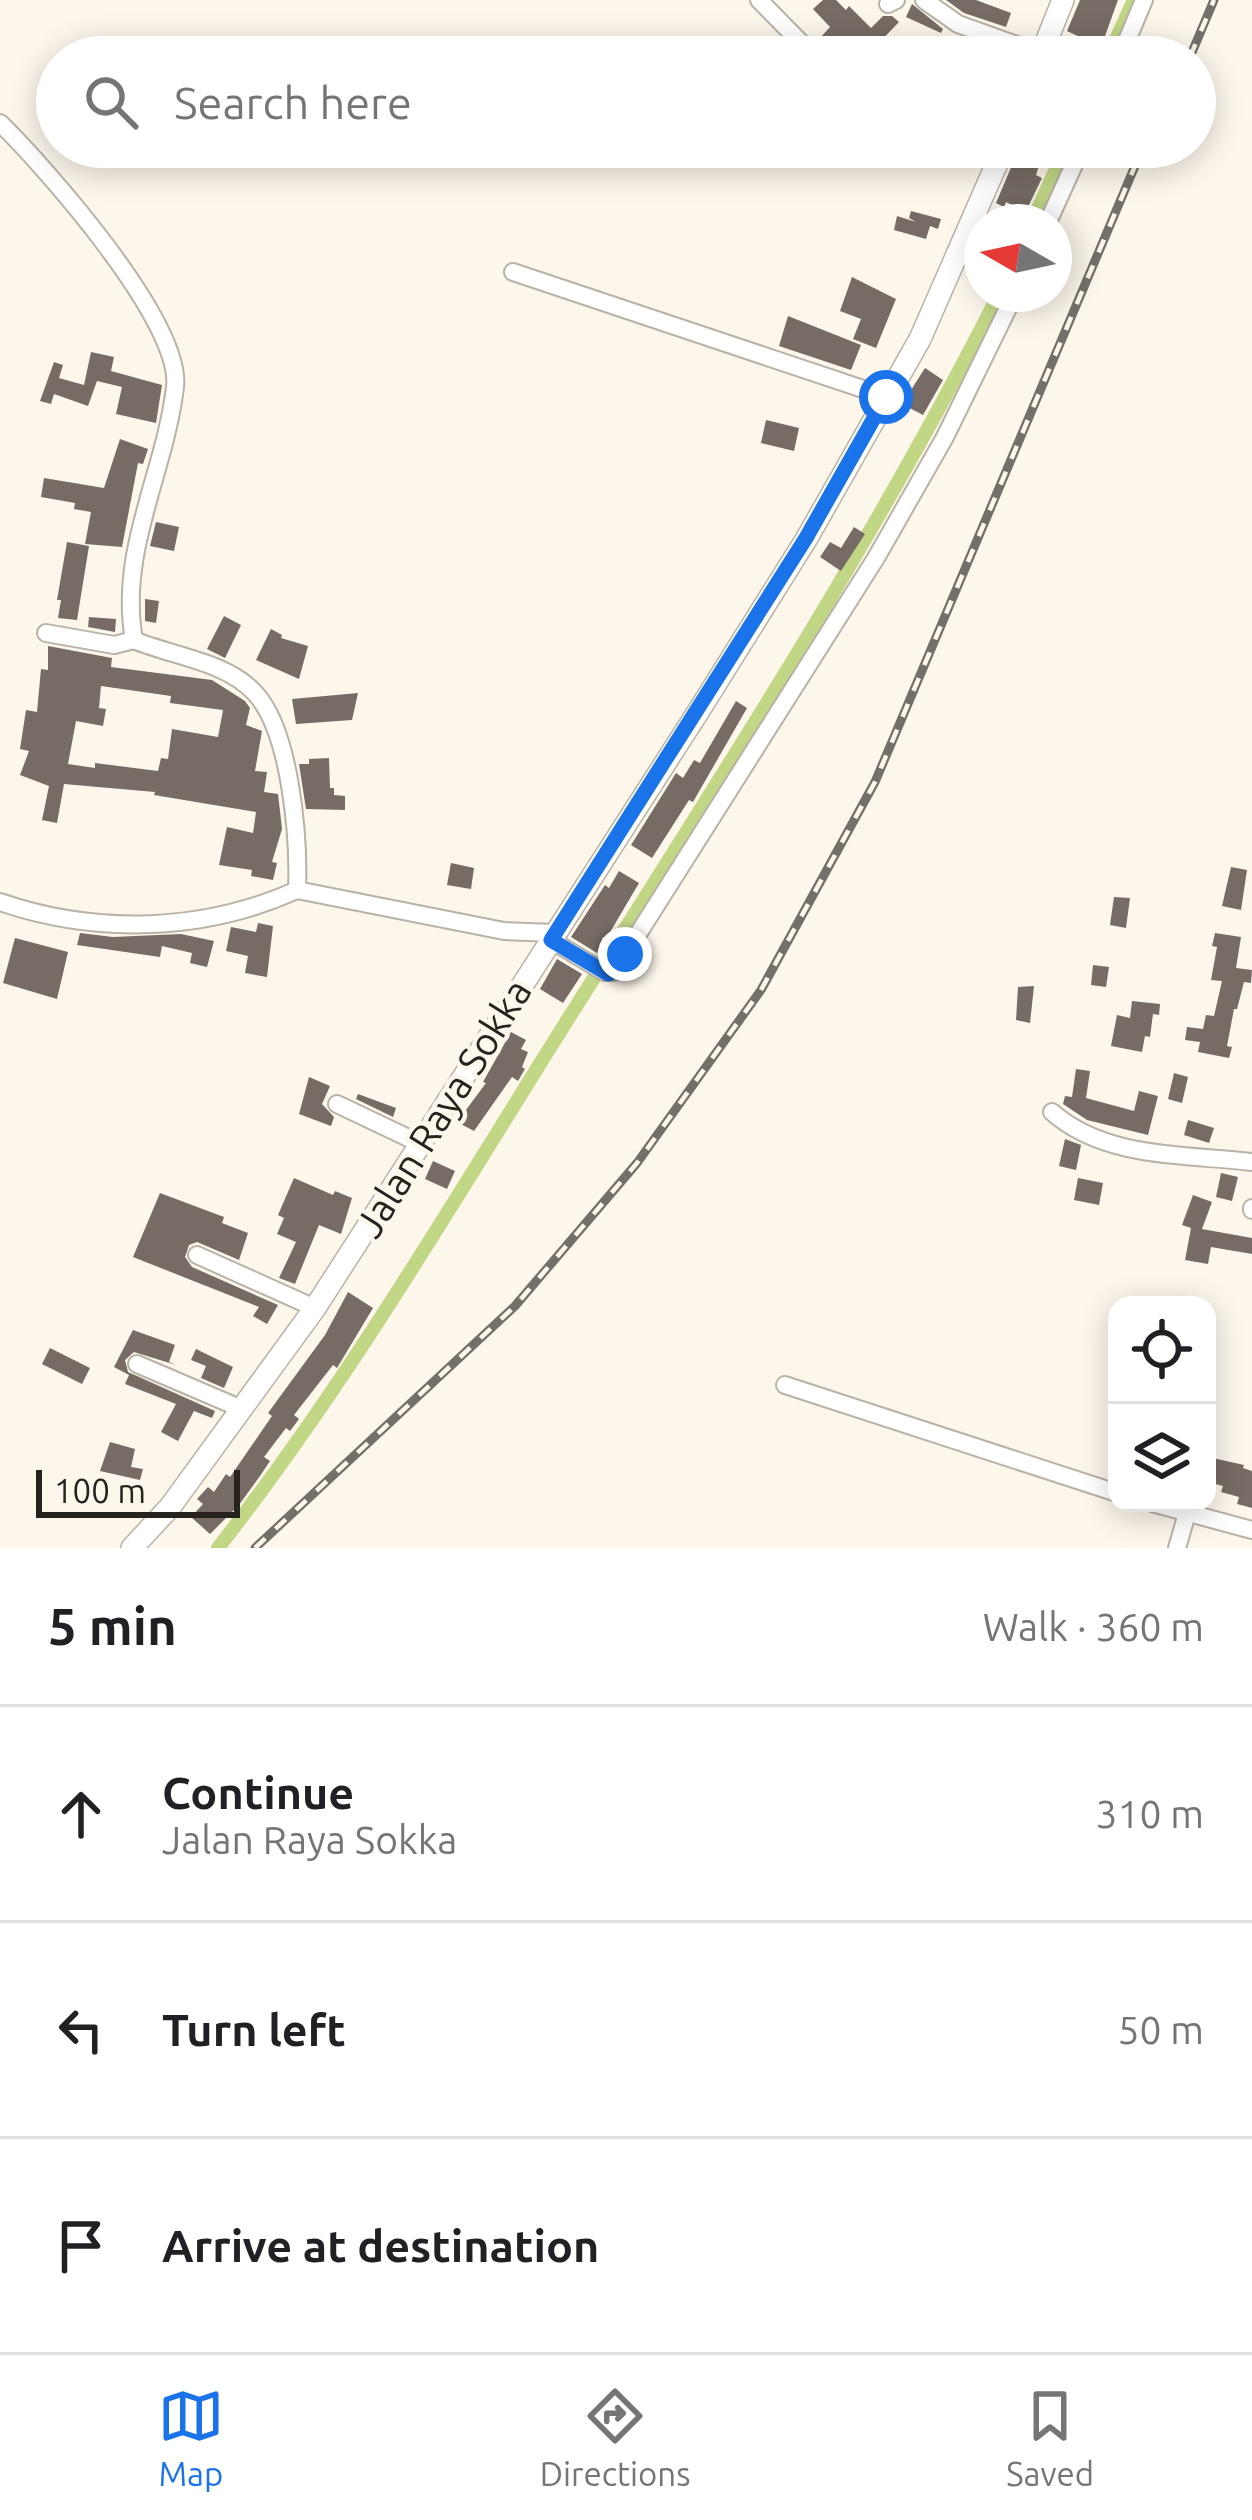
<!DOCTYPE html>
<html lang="en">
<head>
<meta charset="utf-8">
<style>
  :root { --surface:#fff; --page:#f2f2f2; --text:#202124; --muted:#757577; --line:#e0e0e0; --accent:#1a73e8 }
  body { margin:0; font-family:Ubuntu,sans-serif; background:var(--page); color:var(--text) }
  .controls { position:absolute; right:36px; bottom:36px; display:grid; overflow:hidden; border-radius:24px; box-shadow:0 6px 30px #0003 }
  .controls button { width:108px; height:108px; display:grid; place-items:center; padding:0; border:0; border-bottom:3px solid var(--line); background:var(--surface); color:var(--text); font:60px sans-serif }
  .compass { position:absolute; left:964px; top:204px; width:108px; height:108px; border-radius:50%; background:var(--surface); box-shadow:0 6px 30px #0003; rotate:279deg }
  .scale { position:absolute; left:36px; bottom:30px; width:204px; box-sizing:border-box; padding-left:12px; border:6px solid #26231f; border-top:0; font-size:33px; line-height:42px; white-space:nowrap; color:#26231f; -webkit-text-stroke:9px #fdf6eb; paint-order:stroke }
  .stop { position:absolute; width:36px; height:36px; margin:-27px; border:9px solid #1a73e8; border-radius:50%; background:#fff }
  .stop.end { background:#1a73e8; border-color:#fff; box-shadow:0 3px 12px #0008 }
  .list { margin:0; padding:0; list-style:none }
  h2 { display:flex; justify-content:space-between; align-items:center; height:156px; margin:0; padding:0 48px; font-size:51px }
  h2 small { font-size:39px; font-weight:400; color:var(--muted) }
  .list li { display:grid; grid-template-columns:78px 1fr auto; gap:36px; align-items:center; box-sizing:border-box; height:216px; padding:0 48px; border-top:3px solid var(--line) }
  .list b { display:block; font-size:45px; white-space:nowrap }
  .list p { margin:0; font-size:39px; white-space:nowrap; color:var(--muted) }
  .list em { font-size:39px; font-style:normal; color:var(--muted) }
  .icon { flex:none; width:66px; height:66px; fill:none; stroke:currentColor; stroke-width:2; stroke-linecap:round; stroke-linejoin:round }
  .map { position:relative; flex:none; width:1252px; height:1548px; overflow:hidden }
  .search { position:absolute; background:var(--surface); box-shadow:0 6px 30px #0003; left:36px; right:36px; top:36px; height:132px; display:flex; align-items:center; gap:30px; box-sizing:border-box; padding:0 42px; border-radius:66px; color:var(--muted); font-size:45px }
  .sheet { height:804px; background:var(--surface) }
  nav { display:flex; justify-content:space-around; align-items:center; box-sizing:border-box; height:168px; border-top:3px solid var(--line); background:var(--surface); font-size:33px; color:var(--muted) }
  nav a { display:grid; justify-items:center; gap:6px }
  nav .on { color:var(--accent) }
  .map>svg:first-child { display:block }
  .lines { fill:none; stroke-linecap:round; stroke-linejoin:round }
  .canal { stroke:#c1d786; stroke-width:14 }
  .building { fill:#766c65; fill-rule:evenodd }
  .minor-casing { stroke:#b9b2a7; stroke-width:20 }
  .major-casing { stroke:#b9b2a7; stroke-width:24 }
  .minor { stroke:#fff; stroke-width:16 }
  .major { stroke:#fff; stroke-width:21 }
  .rail-casing { stroke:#747069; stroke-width:9 }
  .rail { stroke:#fdf6eb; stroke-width:4.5; stroke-dasharray:14; stroke-linecap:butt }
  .route { stroke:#1a73e8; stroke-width:15 }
  .labels { text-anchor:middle; stroke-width:9; stroke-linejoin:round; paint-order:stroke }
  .street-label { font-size:39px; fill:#26231f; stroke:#fdf6eb }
</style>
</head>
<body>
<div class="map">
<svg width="1252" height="1548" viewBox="0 0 1252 1548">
  <rect width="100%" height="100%" fill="#fdf6eb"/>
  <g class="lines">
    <g class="canal">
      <polyline points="1108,57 1134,0"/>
      <polyline points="1032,222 1066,147"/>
      <path d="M218,1548C348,1382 456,1197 568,1019C718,782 872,545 999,294"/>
    </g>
  </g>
  <g class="building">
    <polygon points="823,0 836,0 846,10 849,6 871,28 883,16 892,16 899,22 876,46 891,57 837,57 819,39 830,27 813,9"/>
    <polygon points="946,0 976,0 1011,13 1006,27 964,13"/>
    <polygon points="1080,0 1118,0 1101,47 1067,31"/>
    <polygon points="912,4 943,29 941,33 906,17"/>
    <polygon points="1024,147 1045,147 1036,175 1042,178 1026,211 1006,202 1004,207 996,203 1012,165 1018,167"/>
    <polygon points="911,211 941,219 938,229 930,226 926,239 894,230 897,216 916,222 909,218"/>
    <polygon points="852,277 896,299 876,348 853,339 861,319 840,311"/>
    <polygon points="788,316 861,345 851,370 779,346"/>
    <polygon points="91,352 114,357 111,371 162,385 156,423 116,414 122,387 97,381 88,406 54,394 51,404 40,401 54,362 63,365 59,378 84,385"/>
    <polygon points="925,368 943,380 923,415 902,404"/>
    <polygon points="766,420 799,428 794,451 761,443"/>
    <polygon points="120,439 148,449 143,464 138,463 122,547 85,544 91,512 74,509 75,503 41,497 44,478 104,488"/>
    <polygon points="156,522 179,527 174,551 150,546"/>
    <polygon points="854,527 865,534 841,571 820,557 830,542 841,548"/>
    <polygon points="67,542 89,546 77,620 58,618 61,600 57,600"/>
    <polygon points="145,599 159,601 156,623 145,621"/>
    <polygon points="224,616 241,625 225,658 207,649"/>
    <polygon points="89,617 116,619 115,632 88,627"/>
    <polygon points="271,629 282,635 281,638 308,646 299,679 256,660"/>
    <path d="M48,646L112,658L111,667L212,680L245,701L250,708L246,725L262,731L255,771L267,772L264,792L278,794L282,829L272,862L277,863L273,880L251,876L252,870L219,865L227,827L253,833L256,812L154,795L155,792L64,784L57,823L42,820L49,786L20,775L29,751L20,749L26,710L37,712L41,669L48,670ZM101,686L171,696L170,703L223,710L218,737L172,729L168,759L161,758L158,771L95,763V768L68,764L76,721L103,726L106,709L99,708Z"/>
    <polygon points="358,693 352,720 296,724 292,699"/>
    <polygon points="736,701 747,708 693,802 689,800 652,858 631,845 676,773 683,778 694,760 700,763"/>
    <polygon points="329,758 330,788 334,788 334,795 345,796 345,810 306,809 299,764 309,764 309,759"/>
    <polygon points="451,863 474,868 471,889 447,885"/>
    <polygon points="1231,867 1247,870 1241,910 1222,906"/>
    <polygon points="619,871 639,883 606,939 603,937 597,953 571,937 605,885 609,888"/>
    <polygon points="1114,897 1130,898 1126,928 1110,925"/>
    <polygon points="258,923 273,926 267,977 245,973 248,956 226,951 231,927 256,932"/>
    <polygon points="80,933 113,937 181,934 214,941 207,967 190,963 192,953 162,946 160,957 77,945"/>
    <polygon points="1215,933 1241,937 1236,968 1252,970 1251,983 1244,982 1237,1009 1234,1009 1227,1046 1232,1047 1229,1058 1198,1052 1200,1042 1185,1040 1187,1027 1203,1029 1206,1015 1214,1016 1222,981 1211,980 1217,947 1212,946"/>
    <polygon points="15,938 68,952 57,999 3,983"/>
    <polygon points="557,959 582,974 563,1003 540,989"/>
    <polygon points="1093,965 1109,967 1106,987 1091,985"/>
    <polygon points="1034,986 1030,1023 1016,1020 1018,987"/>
    <polygon points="1132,1001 1160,1004 1159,1015 1153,1014 1150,1037 1145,1036 1142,1052 1111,1046 1117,1015 1130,1018"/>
    <polygon points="511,1032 526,1040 521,1049 528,1052 522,1067 525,1069 518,1081 512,1077 474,1131 457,1122 486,1083 483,1082"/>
    <polygon points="1076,1069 1090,1071 1086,1098 1134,1111 1139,1091 1158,1096 1148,1135 1087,1120 1063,1104 1065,1096 1072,1097"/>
    <polygon points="1174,1073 1188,1077 1182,1103 1168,1099"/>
    <polygon points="309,1077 330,1086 322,1104 334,1117 331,1126 299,1114"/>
    <polygon points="358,1094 396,1108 393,1117 356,1099"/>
    <polygon points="1188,1120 1214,1128 1209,1143 1184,1135"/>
    <polygon points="1065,1139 1081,1145 1076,1170 1059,1166"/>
    <polygon points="433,1161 455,1171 447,1189 425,1179"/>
    <polygon points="1221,1173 1238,1177 1232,1201 1216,1197"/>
    <polygon points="294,1178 333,1195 335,1191 352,1198 341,1234 319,1225 295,1284 279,1278 296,1242 277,1234 284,1218 278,1215"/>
    <polygon points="1078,1178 1103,1183 1099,1205 1074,1200"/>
    <polygon points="160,1193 224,1217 222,1223 248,1233 239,1260 197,1242 189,1245 185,1257 192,1267 278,1305 267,1324 253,1316 259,1307 133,1257"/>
    <polygon points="1193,1195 1212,1202 1202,1229 1252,1238 1252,1254 1211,1247 1208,1264 1185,1260 1191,1228 1182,1225"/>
    <polygon points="348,1292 373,1308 337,1368 333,1365 294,1415 299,1419 290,1431 286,1428 264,1457 270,1461 260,1476 239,1505 210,1534 191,1517 203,1504 197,1499 208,1487 214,1492 226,1474 230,1477 272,1416 268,1413 325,1335"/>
    <polygon points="133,1330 175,1345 169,1362 176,1365 134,1352 125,1360 128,1372 215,1411 212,1418 194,1411 178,1441 161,1432 176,1404 125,1384 129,1375 114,1367"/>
    <polygon points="50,1348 90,1368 82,1384 42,1364"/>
    <polygon points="196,1349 233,1367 224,1388 201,1378 206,1366 191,1360"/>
    <polygon points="110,1442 135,1449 131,1467 143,1469 140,1480 100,1471"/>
    <polygon points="1213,1458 1244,1465 1243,1468 1252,1471 1252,1508 1237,1504 1239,1497 1221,1492 1223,1486 1207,1482"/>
  </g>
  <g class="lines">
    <g class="minor-casing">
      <g id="minor">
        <polyline points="759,0 815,57"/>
        <polyline points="924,0 958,24 1042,54"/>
        <polyline points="888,4 896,0"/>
        <polyline points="1120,57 1144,0"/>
        <path d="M0,123C46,168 183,323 175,387C165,473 118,551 134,640C171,656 225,661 254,692C291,730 299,839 297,890L504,931L554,933"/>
        <polyline points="966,147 997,161"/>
        <polyline points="1048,222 1082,147"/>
        <polyline points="513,272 887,397"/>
        <polyline points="46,633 114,645 134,640"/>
        <path d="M0,902C96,935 204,932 297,890"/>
        <polyline points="551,940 604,972 614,972 876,558 945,437 1015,294"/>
        <polyline points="337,1104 421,1144"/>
        <path d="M1052,1112C1105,1159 1185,1154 1252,1162"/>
        <polyline points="1252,1210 1252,1208"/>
        <polyline points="197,1255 315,1308"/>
        <polyline points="137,1364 242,1409"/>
        <polyline points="785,1385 1117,1493"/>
        <polyline points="1152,1503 1252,1530"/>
        <polyline points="1177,1548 1190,1503"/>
      </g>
    </g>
    <g class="major-casing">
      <g id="major">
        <polyline points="1040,57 1063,0"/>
        <polyline points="132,1548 170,1507 315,1308 698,712 807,538 920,339 1004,147"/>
      </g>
    </g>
    <use href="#minor" class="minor"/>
    <use href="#major" class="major"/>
    <g class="rail-casing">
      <g id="rail">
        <polyline points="1190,57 1214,0"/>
        <polyline points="255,1548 515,1306 637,1163 761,990 875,782 1143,147"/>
      </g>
    </g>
    <use href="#rail" class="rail"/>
  </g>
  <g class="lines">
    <polyline class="route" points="625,954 614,972 608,974 551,940 806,538 886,397"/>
  </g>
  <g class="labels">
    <g class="street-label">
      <text transform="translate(443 1108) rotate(-58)" y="14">Jalan Raya Sokka</text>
    </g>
  </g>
</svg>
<div class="controls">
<button><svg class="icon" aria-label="locate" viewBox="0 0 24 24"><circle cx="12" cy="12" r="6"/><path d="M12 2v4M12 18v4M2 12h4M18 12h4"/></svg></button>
<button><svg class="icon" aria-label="layers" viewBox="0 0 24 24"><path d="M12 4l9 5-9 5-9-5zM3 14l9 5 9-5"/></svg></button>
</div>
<svg class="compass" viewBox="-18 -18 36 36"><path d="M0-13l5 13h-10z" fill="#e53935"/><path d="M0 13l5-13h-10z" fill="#757577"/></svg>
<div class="scale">100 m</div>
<div class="stop" style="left:886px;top:397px"></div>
<div class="stop end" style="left:625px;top:954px"></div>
<div class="search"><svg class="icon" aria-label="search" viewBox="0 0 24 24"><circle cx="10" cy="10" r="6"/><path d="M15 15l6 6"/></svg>Search here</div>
</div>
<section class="sheet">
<h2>5 min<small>Walk · 360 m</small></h2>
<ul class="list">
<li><svg class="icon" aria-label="ahead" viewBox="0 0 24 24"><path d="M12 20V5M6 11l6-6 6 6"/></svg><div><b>Continue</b><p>Jalan Raya Sokka</p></div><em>310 m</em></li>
<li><svg class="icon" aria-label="left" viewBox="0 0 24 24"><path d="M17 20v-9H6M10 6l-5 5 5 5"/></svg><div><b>Turn left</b></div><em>50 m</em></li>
<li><svg class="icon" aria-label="arrive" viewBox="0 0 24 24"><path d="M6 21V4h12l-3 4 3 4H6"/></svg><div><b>Arrive at destination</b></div></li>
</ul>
</section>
<nav>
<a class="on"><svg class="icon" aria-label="map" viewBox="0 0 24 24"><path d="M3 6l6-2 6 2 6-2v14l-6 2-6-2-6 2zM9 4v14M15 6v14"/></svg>Map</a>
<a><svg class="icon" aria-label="directions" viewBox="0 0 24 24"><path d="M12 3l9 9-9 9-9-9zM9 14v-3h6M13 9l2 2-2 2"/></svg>Directions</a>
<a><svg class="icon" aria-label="saved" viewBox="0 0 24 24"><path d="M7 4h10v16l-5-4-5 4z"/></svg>Saved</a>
</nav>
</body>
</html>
